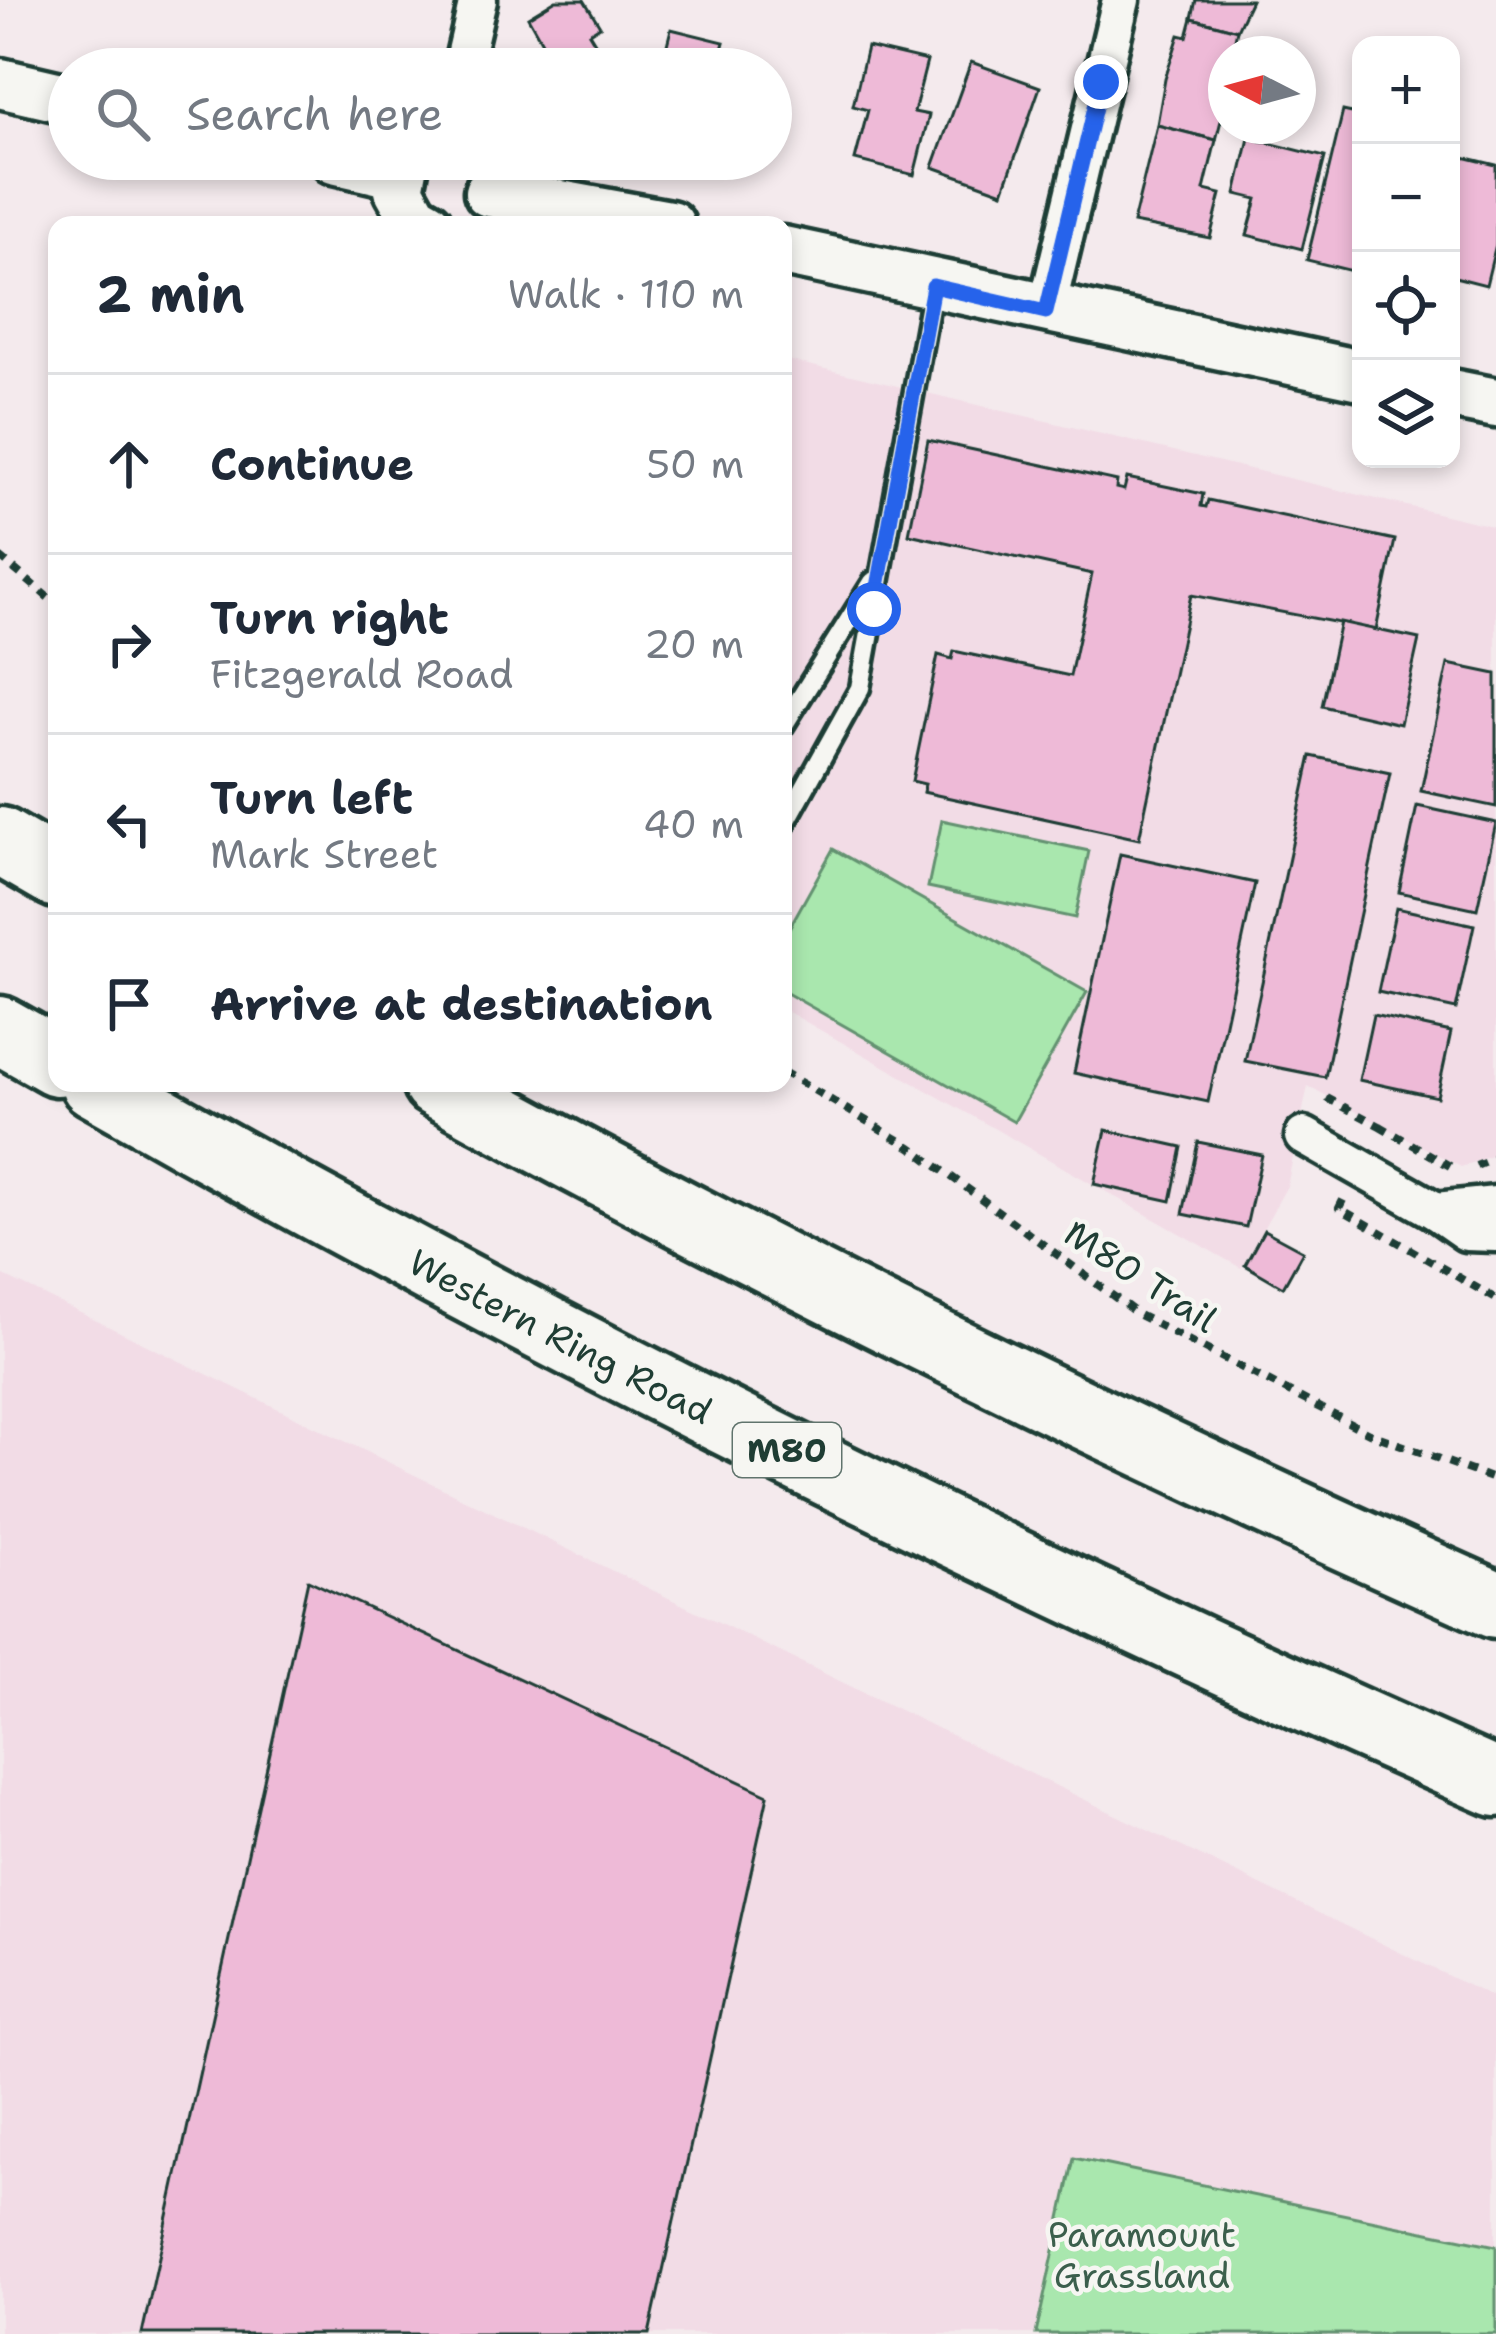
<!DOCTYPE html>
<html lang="en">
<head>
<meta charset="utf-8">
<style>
  :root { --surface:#fff; --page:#f2f2f3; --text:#1f2937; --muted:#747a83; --line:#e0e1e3 }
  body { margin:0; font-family:"Shantell Sans",sans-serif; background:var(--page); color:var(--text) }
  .controls { position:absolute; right:36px; top:36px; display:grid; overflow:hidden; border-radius:24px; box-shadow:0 6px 18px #0003 }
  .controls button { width:108px; height:108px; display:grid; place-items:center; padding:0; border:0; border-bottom:3px solid var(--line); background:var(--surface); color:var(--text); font:60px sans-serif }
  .compass { position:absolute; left:1208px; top:36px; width:108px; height:108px; border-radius:50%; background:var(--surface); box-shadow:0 6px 18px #0003; rotate:276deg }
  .stop { position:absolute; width:36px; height:36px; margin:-27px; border:9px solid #2563eb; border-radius:50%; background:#fff }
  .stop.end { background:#2563eb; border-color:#fff; box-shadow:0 3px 12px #0008 }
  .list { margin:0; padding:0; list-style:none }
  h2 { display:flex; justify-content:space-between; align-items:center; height:156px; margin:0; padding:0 48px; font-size:51px }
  h2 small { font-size:39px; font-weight:400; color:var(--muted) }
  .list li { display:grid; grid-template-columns:78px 1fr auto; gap:36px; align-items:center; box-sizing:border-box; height:180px; padding:0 48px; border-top:3px solid var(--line) }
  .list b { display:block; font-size:45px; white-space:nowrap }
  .list p { margin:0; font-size:39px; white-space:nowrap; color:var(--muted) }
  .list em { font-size:39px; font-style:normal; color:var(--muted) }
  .icon { flex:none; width:66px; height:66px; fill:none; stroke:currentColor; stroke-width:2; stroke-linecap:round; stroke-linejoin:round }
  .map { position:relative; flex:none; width:1496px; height:2334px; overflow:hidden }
  .search { position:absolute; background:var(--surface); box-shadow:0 6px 18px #0003; left:48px; top:48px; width:744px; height:132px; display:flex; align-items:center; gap:30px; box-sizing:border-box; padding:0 42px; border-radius:66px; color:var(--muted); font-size:45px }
  .panel { position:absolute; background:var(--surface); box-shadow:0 6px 18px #0003; left:48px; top:216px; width:744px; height:876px; border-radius:24px }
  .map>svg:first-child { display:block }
  .built { fill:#f2dce6 }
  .green { fill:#a9e7ae; stroke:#649271; stroke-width:3 }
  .building { fill:#eebad7; stroke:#1f3d34; stroke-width:3 }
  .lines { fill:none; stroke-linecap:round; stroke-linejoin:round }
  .service-casing { stroke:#1f3d34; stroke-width:27 }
  .minor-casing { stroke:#1f3d34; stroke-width:45 }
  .tertiary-casing { stroke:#1f3d34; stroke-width:57 }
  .motorway-casing { stroke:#1f3d34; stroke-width:75 }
  .path { stroke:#1f3d34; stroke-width:8; stroke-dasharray:9 9; stroke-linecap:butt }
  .service { stroke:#f6f6f2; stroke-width:18 }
  .minor { stroke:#f6f6f2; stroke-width:36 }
  .tertiary { stroke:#f6f6f2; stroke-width:48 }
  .motorway { stroke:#f6f6f2; stroke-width:66 }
  .route { stroke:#2563eb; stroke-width:15 }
  .labels { text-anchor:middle; stroke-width:9; stroke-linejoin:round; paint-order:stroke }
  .shield { fill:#f6f6f2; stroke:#60746d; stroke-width:3 }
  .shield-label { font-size:33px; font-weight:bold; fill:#1f3d34 }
  .street-label { font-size:36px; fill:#1f3d34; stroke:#f6f6f2 }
  .park-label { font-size:36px; fill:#3b5f4c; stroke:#f6f6f2 }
</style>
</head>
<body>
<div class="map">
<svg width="1496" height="2334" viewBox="0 0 1496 2334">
  <rect width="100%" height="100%" fill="#f4eaed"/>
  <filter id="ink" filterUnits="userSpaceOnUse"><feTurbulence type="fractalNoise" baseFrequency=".00833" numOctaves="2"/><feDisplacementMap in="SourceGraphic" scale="24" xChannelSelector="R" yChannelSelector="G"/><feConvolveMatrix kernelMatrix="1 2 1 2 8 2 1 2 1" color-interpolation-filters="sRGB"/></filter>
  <g filter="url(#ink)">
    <g class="built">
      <polygon points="783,359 1496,527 1496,1154 1461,1167 1308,1086 1287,1186 1241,1268 783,1009"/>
      <polygon points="0,1274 1496,1999 1496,2334 0,2334"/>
    </g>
    <g class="green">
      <polygon points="942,820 1089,851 1075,918 928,887"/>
      <polygon points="833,849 1087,992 1014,1122 783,991 783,939"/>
      <polygon points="1074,2158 1496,2246 1496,2334 1036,2334"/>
    </g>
    <g class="building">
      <polygon points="556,0 584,0 600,26 589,33 611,69 550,69 541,55 547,51 528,17"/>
      <polygon points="1196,0 1251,0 1237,30 1192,18"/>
      <polygon points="1192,18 1237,30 1233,48 1238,54 1226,54 1226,101 1216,140 1157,125 1165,79 1179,35 1187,37"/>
      <polygon points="671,29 724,42 717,69 661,69"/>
      <polygon points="867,47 927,61 914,112 929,115 914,175 855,160 868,110 853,106"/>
      <polygon points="971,62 1040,87 1003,192 933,167"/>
      <polygon points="771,87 782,89 771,132"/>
      <polygon points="1343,111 1361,115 1361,258 1356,257 1352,271 1307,260"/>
      <polygon points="1157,125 1216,140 1204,190 1221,194 1210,238 1133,223"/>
      <polygon points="1249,138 1325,157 1302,249 1247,235 1257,199 1236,194"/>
      <polygon points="1451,154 1496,165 1496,244 1486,285 1451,276"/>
      <polygon points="928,440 1117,481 1116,488 1124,490 1127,478 1203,494 1201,506 1206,507 1208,500 1395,540 1376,630 1191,595 1139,839 923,792 925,784 912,781 938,655 952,659 954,651 1070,676 1092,574 909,534"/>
      <polygon points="1340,622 1419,639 1400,724 1322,706"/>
      <polygon points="1448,664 1496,674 1496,807 1421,791"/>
      <polygon points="1311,756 1390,773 1325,1077 1245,1061"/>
      <polygon points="1417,806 1496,823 1477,909 1399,892"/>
      <polygon points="1120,854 1255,883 1208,1102 1074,1073"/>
      <polygon points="1396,908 1474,925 1456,1009 1378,992"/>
      <polygon points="1373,1015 1451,1032 1437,1097 1359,1080"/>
      <polygon points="1106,1130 1182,1147 1171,1201 1094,1184"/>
      <polygon points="1198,1142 1262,1155 1246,1227 1183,1214"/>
      <polygon points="1264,1230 1303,1251 1283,1287 1245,1265"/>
      <polygon points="308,1580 768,1795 649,2334 142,2334"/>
    </g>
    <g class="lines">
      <g class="service-casing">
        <g id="service">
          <polyline points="783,726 873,582"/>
          <polyline points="783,827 860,688 933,286"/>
        </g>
      </g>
      <g class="minor-casing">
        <g id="minor">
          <polyline points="462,69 478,0"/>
          <polyline points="1046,312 1121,0"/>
          <polyline points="1304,1136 1436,1211 1466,1232 1496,1233"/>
          <polyline points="1436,1211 1496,1205"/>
        </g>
      </g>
      <g class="tertiary-casing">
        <g id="tertiary">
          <polyline points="0,83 69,99"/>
          <polyline points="334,159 399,174"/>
          <polyline points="405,159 399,190 414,217 428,225"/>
          <polyline points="489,192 670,225"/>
          <polyline points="783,251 1361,375"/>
          <polyline points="1451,394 1496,403"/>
        </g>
      </g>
      <g class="motorway-casing">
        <g id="motorway">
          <polyline points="0,841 57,874"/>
          <polyline points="0,1030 57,1062"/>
          <path id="s1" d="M94,1083C547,1342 1018,1573 1496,1783"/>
          <path d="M436,1083C781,1273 1136,1445 1496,1605"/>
        </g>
      </g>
      <g class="path">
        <polyline points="0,557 57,605"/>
        <polyline points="783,1072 911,1147 1139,1315 1369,1433 1496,1480"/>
        <polyline points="1327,1098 1380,1126 1377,1133"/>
        <polyline points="1380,1126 1457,1170"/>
        <polyline points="1476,1166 1496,1158"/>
        <polyline points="1343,1200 1339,1208 1496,1299"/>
      </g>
      <use href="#service" class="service"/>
      <use href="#minor" class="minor"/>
      <use href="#tertiary" class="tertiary"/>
      <use href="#motorway" class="motorway"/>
    </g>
  </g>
  <g class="lines" filter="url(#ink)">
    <polyline class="route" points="874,609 933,286 1046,312 1101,82"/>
  </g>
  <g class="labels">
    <rect class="shield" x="733" y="1423" width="108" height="54" rx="9"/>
    <g class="shield-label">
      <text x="787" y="1462">M80</text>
    </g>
    <g class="street-label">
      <text transform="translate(1141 1276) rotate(33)" y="13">M80 Trail</text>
      <text dy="13" stroke="none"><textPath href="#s1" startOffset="531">Western Ring Road</textPath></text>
    </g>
    <g class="park-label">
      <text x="1142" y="2247">Paramount<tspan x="1142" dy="41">Grassland</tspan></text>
    </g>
  </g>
</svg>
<div class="controls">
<button>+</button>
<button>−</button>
<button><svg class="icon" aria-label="locate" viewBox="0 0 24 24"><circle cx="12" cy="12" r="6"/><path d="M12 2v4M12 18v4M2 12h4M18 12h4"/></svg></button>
<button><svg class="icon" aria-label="layers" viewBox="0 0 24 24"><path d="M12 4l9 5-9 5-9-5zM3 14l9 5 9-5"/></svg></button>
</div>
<svg class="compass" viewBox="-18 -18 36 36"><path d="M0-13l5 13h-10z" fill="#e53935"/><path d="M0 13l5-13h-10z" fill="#747a83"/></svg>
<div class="stop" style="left:874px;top:609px"></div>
<div class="stop end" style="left:1101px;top:82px"></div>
<div class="search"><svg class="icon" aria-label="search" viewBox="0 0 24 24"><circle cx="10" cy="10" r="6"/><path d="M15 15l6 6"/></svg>Search here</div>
<section class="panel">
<h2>2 min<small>Walk · 110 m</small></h2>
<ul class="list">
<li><svg class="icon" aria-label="ahead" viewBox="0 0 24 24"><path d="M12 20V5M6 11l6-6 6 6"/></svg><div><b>Continue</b></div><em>50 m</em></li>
<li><svg class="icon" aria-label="right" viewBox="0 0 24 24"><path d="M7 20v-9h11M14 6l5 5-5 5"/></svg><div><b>Turn right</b><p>Fitzgerald Road</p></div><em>20 m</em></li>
<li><svg class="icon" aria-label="left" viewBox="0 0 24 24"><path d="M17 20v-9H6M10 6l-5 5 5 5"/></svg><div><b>Turn left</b><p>Mark Street</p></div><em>40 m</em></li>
<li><svg class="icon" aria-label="arrive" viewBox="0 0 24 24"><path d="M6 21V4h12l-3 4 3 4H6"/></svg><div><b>Arrive at destination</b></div></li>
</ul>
</section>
</div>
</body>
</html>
